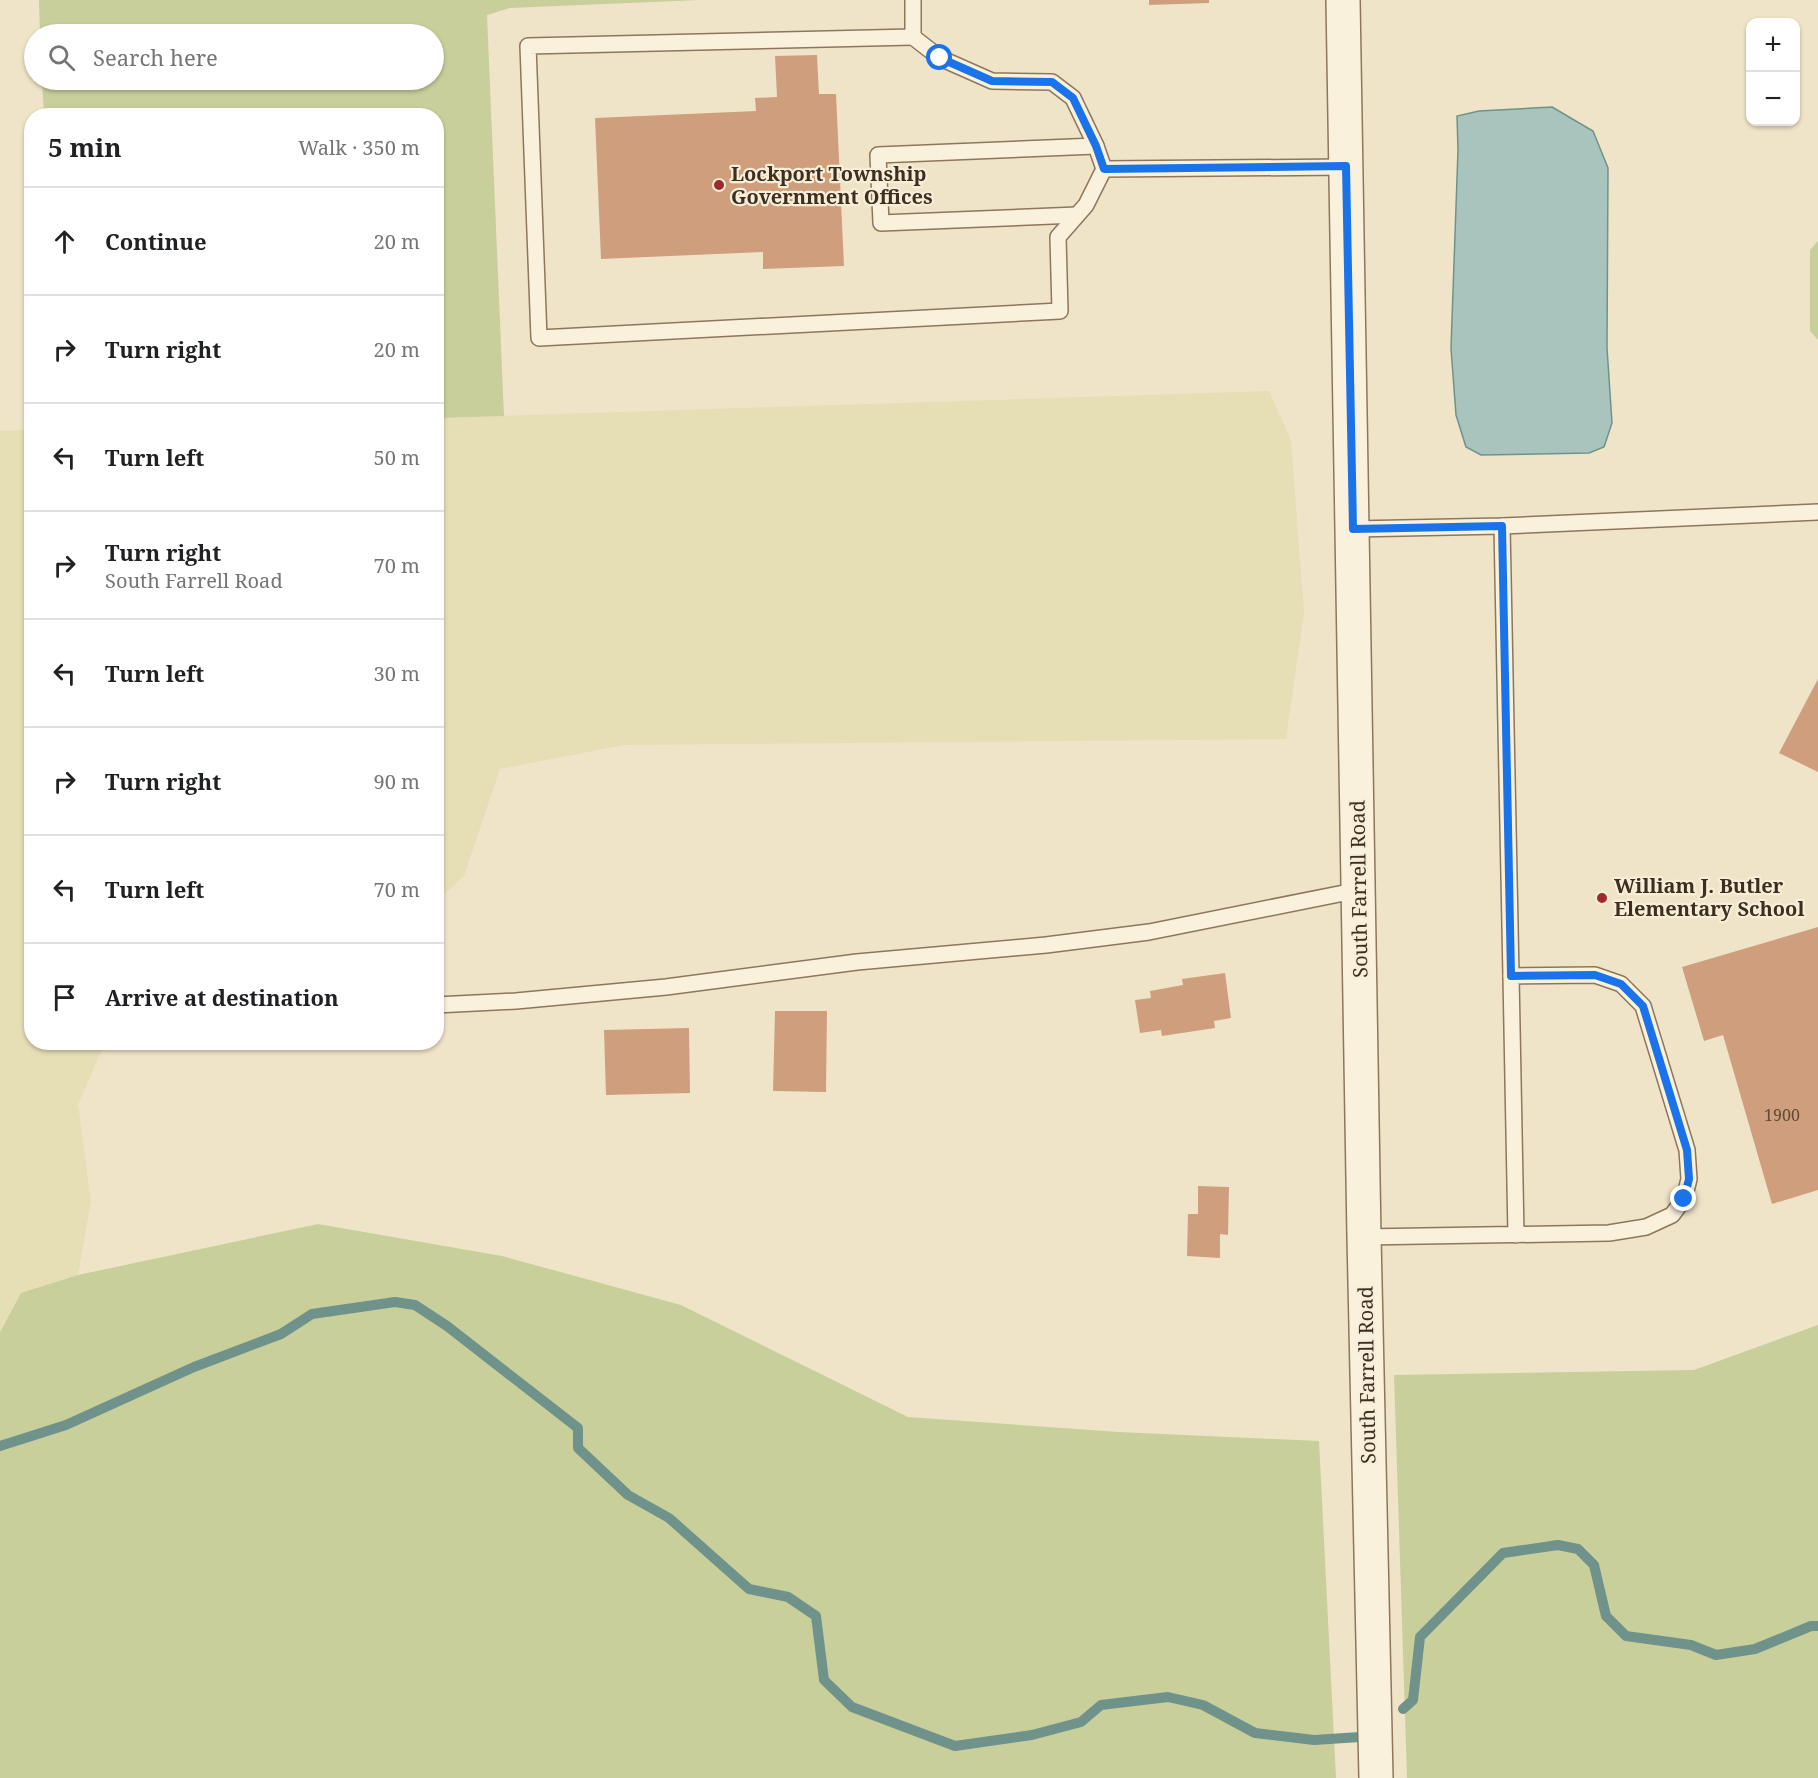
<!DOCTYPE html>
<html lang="en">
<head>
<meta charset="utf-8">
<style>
  :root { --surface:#fff; --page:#f2f2f2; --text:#202124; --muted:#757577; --line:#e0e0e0 }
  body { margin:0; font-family:"Noto Serif",serif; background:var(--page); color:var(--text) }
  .controls { position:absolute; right:18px; top:18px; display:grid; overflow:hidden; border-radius:12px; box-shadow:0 2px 4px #0004 }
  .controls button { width:54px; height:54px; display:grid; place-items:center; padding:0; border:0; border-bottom:2px solid var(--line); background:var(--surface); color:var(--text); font:30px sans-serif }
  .stop { position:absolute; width:18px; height:18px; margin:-14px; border:4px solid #1a73e8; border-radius:50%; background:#fff }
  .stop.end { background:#1a73e8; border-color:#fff; box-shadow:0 2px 6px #0008 }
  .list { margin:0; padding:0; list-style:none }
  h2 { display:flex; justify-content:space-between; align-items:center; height:78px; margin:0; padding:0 24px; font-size:26px }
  h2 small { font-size:20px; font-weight:400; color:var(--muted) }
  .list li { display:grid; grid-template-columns:39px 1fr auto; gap:18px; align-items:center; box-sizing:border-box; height:108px; padding:0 24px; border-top:2px solid var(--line) }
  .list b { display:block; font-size:22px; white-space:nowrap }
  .list p { margin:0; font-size:20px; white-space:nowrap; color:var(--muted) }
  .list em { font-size:20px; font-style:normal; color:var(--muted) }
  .icon { flex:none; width:33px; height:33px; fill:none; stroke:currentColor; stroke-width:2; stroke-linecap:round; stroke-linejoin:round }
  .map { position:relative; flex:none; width:1818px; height:1778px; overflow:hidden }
  .search { position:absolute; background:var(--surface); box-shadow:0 2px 4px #0004; left:24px; top:24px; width:420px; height:66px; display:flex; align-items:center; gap:15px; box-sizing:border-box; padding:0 21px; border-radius:33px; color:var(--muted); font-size:22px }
  .panel { position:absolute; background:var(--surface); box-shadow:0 2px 4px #0004; left:24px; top:108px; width:420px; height:942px; border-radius:24px }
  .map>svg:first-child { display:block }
  .farmland { fill:#e6deb5 }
  .green { fill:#c9cf9b }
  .water { fill:#a9c4bc; stroke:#6f938a; stroke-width:1.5 }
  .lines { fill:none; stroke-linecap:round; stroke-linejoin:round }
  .stream { stroke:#6f938a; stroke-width:10 }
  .building { fill:#cf9f7d }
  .service-casing { stroke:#8d765c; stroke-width:18 }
  .tertiary-casing { stroke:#8d765c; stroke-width:36 }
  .service { stroke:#faf1dc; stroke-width:15 }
  .tertiary { stroke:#faf1dc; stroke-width:33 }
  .route { stroke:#1a73e8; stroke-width:8 }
  .poi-dot { fill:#9e2a2b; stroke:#f7eed8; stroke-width:2 }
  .labels { text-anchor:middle; stroke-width:4.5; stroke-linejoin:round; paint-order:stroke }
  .number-label { font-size:16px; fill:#624a37 }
  .poi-label { font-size:20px; font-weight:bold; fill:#3d2e20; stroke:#f7eed8; text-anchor:start }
  .street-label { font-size:20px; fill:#3d2e20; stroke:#f7eed8 }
</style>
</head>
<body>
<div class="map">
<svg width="1818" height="1778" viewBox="0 0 1818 1778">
  <rect width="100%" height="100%" fill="#f0e4c8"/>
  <g class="farmland">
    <polygon points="1269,391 1291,440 1304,613 1286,739 624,745 500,769 464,876 437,901 436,418"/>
    <polygon points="31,430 32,1042 105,1043 78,1104 91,1201 78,1275 21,1293 0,1331 0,431"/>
  </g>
  <g class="green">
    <polygon points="39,0 701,0 510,8 487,15 504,416 437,418 436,116 44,115 42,80 434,80 434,34 40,34"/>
    <polygon points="1818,241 1818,340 1810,331 1810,250"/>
    <polygon points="318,1224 502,1256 681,1305 908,1417 1119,1432 1319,1441 1336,1778 0,1778 0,1332 21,1293 78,1275"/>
    <polygon points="1818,1325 1818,1778 1407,1778 1394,1375 1694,1370"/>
  </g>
  <polygon class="water" points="1552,107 1593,131 1608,168 1607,348 1612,423 1604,447 1589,453 1481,455 1466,447 1456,415 1451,348 1458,150 1457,116 1479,111"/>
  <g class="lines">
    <g class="stream">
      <polyline points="0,1446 66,1425 194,1367 281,1334 312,1314 395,1302 415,1305 447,1326 578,1428 578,1448 628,1495 669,1518 749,1589 788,1597 816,1616 824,1680 852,1707 955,1746 1032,1735 1081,1722 1101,1705 1168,1697 1203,1705 1255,1733 1314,1740 1360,1737"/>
      <polyline points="1403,1709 1413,1700 1420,1637 1503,1553 1558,1545 1578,1549 1594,1565 1606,1616 1626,1636 1691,1645 1716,1655 1755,1649 1811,1626 1818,1626"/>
    </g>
  </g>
  <g class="building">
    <polygon points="1149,0 1209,0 1209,3 1149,5"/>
    <polygon points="817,55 819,94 836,94 844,266 763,269 763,252 601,259 595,118 756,111 755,98 777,97 775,56"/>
    <polygon points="1818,679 1818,772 1779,753"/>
    <polygon points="1818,927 1818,1190 1772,1204 1723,1035 1704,1041 1682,967"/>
    <polygon points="1225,973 1231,1018 1214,1021 1215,1028 1162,1036 1161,1030 1140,1033 1135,1000 1151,998 1150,991 1183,985 1182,979"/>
    <polygon points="775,1011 827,1011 826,1092 773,1091"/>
    <polygon points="689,1028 690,1093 606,1095 604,1030"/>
    <polygon points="1198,1186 1229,1187 1228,1235 1220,1234 1220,1258 1187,1256 1188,1214 1198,1214"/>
  </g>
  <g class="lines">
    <g class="service-casing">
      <g id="service">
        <polyline points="913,0 913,37 528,46 539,338 1060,311 1058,237 1086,205 1104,169 1346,167"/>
        <polyline points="913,37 940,58 992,81 1052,82 1073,98 1096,146 1104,169"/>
        <polyline points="1077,215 881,223 878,155 1096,146"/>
        <polyline points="1502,526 1511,976"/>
        <polyline points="1353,529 1502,526 1818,512"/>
        <polyline points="436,1005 516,1001 666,987 857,962 1046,945 1149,932 1359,890"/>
        <polyline points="1364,1237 1609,1233 1646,1227 1672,1215 1684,1199 1689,1179 1687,1150 1643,1006 1621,984 1595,975 1511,976 1516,1235"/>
      </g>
    </g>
    <g class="tertiary-casing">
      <polyline id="tertiary" points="1343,0 1364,1237 1376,1778"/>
    </g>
    <use href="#service" class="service"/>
    <use href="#tertiary" class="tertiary"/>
  </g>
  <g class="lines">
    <polyline class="route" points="940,58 992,81 1052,82 1073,98 1096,146 1104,169 1346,166 1353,529 1502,526 1511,976 1595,975 1621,984 1643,1006 1687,1150 1689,1179 1684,1199"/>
  </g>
  <g class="poi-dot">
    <circle cx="719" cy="185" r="6"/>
    <circle cx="1602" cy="898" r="6"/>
  </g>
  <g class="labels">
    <g class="number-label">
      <text x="1782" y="1121">1900</text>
    </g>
    <g class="poi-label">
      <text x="731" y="181">Lockport Township<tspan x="731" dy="23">Government Offices</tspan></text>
      <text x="1614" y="893">William J. Butler<tspan x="1614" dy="23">Elementary School</tspan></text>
    </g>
    <g class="street-label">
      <text transform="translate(1359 889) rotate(-91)" y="7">South Farrell Road</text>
      <text transform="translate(1367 1375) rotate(-91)" y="7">South Farrell Road</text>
    </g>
  </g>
</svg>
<div class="controls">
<button>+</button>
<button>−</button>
</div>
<div class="stop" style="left:940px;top:58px"></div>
<div class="stop end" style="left:1684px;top:1199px"></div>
<div class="search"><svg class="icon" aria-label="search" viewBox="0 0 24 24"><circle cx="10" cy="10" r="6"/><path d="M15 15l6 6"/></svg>Search here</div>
<section class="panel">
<h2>5 min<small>Walk · 350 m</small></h2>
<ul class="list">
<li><svg class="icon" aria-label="ahead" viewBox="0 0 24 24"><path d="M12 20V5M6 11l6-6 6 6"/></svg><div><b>Continue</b></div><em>20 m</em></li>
<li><svg class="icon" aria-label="right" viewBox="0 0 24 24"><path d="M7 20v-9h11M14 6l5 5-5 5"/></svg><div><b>Turn right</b></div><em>20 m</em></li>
<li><svg class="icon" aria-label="left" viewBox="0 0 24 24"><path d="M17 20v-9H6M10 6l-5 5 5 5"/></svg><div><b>Turn left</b></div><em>50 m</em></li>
<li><svg class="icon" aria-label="right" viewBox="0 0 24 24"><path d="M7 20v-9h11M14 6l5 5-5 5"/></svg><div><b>Turn right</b><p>South Farrell Road</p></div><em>70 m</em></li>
<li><svg class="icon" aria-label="left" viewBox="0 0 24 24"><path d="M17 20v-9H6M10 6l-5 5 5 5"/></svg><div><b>Turn left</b></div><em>30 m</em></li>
<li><svg class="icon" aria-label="right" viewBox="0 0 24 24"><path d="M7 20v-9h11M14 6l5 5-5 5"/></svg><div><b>Turn right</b></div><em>90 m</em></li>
<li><svg class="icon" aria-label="left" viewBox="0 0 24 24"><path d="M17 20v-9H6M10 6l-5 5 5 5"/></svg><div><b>Turn left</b></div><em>70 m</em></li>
<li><svg class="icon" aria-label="arrive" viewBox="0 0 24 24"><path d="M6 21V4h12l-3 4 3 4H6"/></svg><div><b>Arrive at destination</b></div></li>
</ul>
</section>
</div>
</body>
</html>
